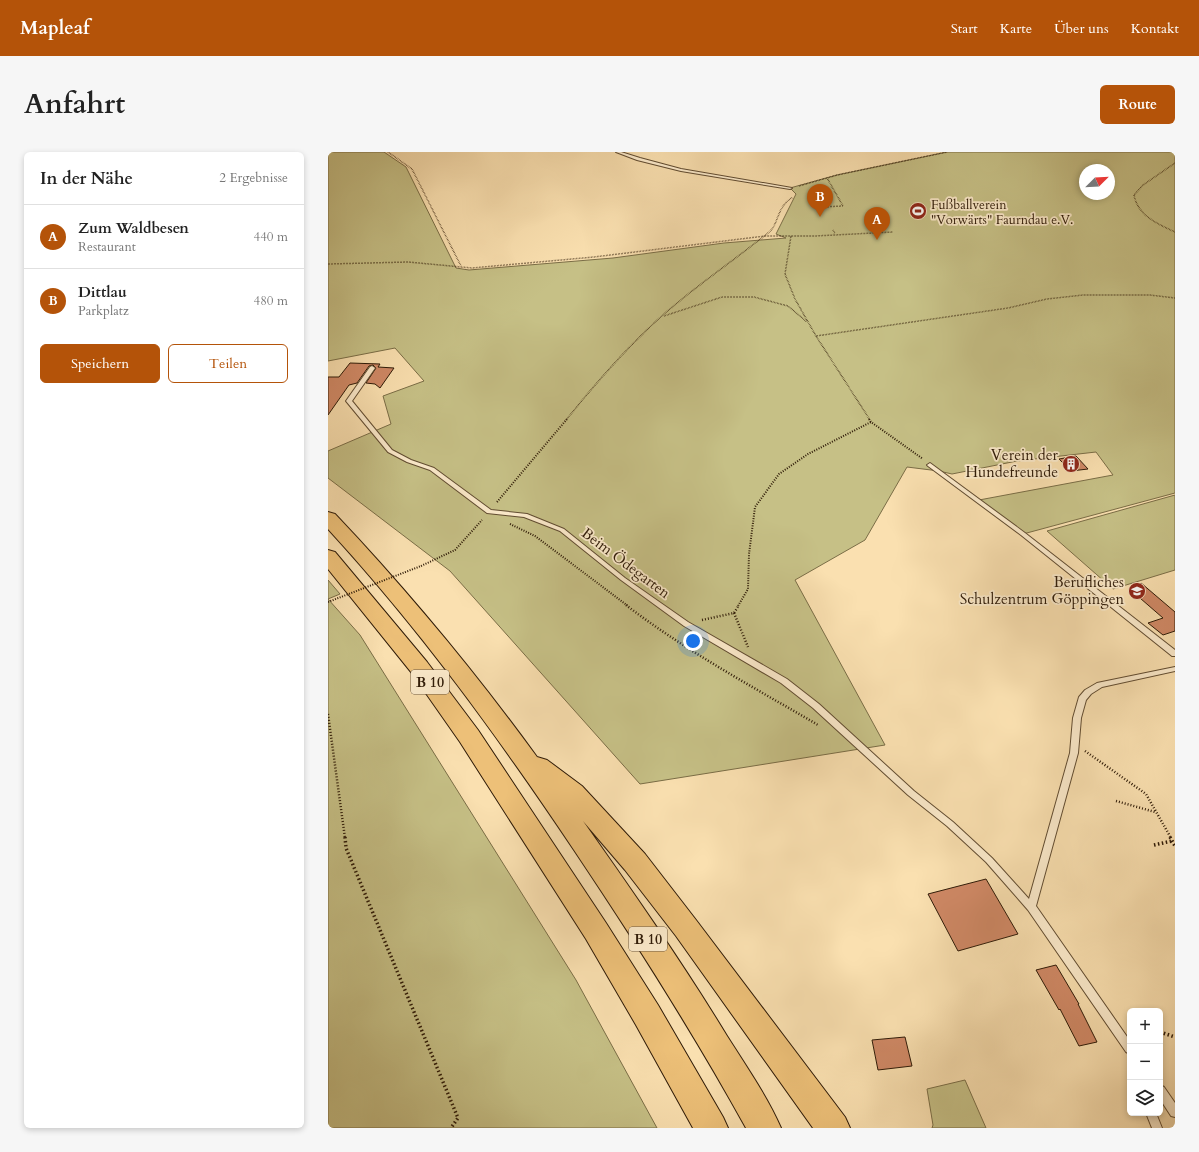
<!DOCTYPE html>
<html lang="de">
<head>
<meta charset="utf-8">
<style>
  :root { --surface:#fff; --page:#f6f6f6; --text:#222; --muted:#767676; --line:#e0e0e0; --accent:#b45309 }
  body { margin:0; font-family:Cardo,serif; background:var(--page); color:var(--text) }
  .controls { position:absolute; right:12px; bottom:12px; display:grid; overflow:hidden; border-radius:6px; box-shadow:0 2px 6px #0003 }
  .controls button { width:36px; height:36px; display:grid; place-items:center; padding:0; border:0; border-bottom:1px solid var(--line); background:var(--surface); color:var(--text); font:20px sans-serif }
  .compass { position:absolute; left:751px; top:12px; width:36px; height:36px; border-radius:50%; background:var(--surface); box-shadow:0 2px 6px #0003; rotate:66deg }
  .you { position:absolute; left:365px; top:489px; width:14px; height:14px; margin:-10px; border:3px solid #fff; border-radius:50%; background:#1a73e8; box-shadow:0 0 0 6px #1a73e833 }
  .badge { display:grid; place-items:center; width:26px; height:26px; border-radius:50%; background:var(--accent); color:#fff; font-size:13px; font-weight:700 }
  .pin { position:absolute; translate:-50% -33px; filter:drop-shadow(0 1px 2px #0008) }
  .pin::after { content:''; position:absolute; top:21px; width:14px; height:12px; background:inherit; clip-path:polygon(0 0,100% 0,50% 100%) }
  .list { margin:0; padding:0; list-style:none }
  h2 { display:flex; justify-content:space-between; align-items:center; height:52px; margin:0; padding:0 16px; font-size:17px }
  h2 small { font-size:13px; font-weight:400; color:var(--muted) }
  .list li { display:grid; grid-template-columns:26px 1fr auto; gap:12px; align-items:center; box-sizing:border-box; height:64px; padding:0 16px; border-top:1px solid var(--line) }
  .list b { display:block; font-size:15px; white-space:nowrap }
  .list p { margin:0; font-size:13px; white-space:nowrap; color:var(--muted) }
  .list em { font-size:13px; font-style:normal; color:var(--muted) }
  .actions { display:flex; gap:8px; padding:12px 16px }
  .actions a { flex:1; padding:9px 0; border:1px solid var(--accent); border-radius:6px; text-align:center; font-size:14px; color:var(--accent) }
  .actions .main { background:var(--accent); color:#fff }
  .icon { flex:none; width:22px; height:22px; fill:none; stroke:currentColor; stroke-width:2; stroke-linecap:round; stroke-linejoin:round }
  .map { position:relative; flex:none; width:847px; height:976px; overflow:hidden; border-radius:6px }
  header { display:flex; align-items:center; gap:24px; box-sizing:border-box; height:56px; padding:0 20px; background:var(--accent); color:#fff }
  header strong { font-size:19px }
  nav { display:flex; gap:22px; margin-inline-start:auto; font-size:14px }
  .intro { display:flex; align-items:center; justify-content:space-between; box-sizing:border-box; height:96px; padding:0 24px }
  h1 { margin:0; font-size:28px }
  .button { padding:10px 18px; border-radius:6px; background:var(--accent); color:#fff; font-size:14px; font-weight:700 }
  main { display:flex; gap:24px; padding:0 24px }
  aside { flex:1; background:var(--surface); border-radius:6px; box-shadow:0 2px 6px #0003 }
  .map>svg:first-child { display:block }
  .green { fill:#c6c086; stroke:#7a6d46; fill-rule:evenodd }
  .building { fill:#d08966; stroke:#2e1a07 }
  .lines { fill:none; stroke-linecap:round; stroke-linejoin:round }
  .lane-casing { stroke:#614c31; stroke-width:2 }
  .highway-casing { stroke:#2e1a07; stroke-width:2 }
  .path-far3 { stroke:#2e1a07; stroke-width:1.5; stroke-dasharray:0.5 1; stroke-linecap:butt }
  .path-far2 { stroke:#2e1a07; stroke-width:2; stroke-dasharray:1 1.5; stroke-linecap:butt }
  .path-far1 { stroke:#2e1a07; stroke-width:2.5; stroke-dasharray:1 2; stroke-linecap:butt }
  .path { stroke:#2e1a07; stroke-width:3.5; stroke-dasharray:1.5 2.5; stroke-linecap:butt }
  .lane { fill:#fcebcc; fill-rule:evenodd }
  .highway { fill:#edc078; fill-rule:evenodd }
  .path-bridge { stroke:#2e1a07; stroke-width:2; stroke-dasharray:1 1.5; stroke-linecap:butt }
  .labels { text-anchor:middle; stroke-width:3.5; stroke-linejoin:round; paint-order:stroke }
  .far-poi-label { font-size:13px; fill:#2e1a07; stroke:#fcebcc; text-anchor:start }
  .shield { fill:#fcebcc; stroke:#6c5942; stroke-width:1 }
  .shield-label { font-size:14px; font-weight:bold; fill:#2e1a07 }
  .poi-label { font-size:15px; fill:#2e1a07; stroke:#fcebcc; text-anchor:end }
  .street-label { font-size:15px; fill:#2e1a07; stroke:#fcebcc }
</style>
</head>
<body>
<header>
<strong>Mapleaf</strong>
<nav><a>Start</a><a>Karte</a><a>Über uns</a><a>Kontakt</a></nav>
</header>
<div class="intro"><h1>Anfahrt</h1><a class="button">Route</a></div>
<main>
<aside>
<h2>In der Nähe<small>2 Ergebnisse</small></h2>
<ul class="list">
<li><span class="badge">A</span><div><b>Zum Waldbesen</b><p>Restaurant</p></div><em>440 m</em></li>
<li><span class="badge">B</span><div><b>Dittlau</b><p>Parkplatz</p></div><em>480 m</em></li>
</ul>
<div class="actions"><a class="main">Speichern</a><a>Teilen</a></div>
</aside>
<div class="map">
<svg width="847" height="976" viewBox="0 0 847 976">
  <rect width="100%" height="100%" fill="#fae0b0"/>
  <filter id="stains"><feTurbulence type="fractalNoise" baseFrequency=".005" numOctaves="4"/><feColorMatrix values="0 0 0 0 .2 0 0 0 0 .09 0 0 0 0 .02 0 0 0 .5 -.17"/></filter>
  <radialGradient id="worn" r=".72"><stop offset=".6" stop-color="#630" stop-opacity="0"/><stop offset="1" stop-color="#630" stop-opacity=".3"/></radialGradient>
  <g class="green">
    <path d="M0,0H56L78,15L128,116L141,118L285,106L396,91L458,86L448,82L468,42L462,36L509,23L619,0H847V341L695,382L651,348L785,323L768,300L689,309L624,322L611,319L579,315L537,388L467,428L557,593L312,632L122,419L0,326V299L63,272L55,244L96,229L67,196L0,209ZM757,18H781V42H757Z"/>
    <polygon points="847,343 847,418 785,437 719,379"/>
    <polygon points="0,428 12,442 0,447 32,483 248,828 329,976 0,976"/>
    <polygon points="637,928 658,976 604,976 605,973 599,937"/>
  </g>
  <g class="building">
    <polygon points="22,211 52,212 50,215 66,216 52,236 47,232 38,231 48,216 45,213 41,214 29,231 21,233 0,263 0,225 11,225"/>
    <polygon points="748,304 760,317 743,319 731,307"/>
    <polygon points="813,431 847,460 847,479 835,483 820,471 835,466 805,440"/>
    <polygon points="658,727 690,782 630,799 600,742"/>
    <polygon points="728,813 751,852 750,852 769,890 751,894 732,857 731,858 708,818"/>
    <polygon points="577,885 584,914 550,918 544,888"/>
  </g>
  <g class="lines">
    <g class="lane-casing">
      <g id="lane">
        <polygon points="288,0 293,0 312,6 353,17 464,36 462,37 353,19 309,8"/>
        <polygon points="44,214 47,216 24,249 64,298 83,308 106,316 163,358 199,362 236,377 297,426 360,470 459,527 491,552 586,639 625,670 664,706 701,747 742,601 745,566 751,545 757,538 769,531 847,515 847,519 774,535 763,542 758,548 753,566 750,601 708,754 802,889 802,902 798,900 700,758 658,710 619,674 580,643 485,556 453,531 356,474 293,428 232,379 196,365 159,361 102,318 79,310 60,300 18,249 42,215"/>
        <polygon points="602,311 697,381 847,498 847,504 844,504 693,383 600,314 599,313"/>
        <polygon points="832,933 836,935 847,951 847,965 843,964 832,947"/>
        <polygon points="818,961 828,961 834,976 824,976"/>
      </g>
    </g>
    <g class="highway-casing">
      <g id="highway">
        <path d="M0,360L7,362C80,439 147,520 209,605L219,608L254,634L317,702L368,768L517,965L522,976H485L348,784L297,718L255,669C305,740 354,810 399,884C418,914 439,944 453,976H418C365,880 307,789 246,698C171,586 92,477 0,377Z"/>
        <polygon points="0,398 7,400 99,510 150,578 278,771 330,853 395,965 400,976 365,976 308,873 258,787 132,590 83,520 0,417"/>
      </g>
    </g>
    <g class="path-far3">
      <polyline points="60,0 84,17 133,114"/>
      <path d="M847,11L815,33L806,43C810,64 830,72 847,80"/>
      <polyline points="471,34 509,23 619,0"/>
      <polyline points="493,55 515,54 499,26"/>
      <polyline points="505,78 507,82"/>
      <polyline points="463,84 457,122 467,147 488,184 542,268"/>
      <polyline points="0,112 80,110 144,116 266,105 437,84 487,84 565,80"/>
      <polyline points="336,164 394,145 426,145 460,154 479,170"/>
      <polyline points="488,184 680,156 719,147 755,143 822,143 847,146"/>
      <path d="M238,268C268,231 299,195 335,163C368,134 405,109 440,81C451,73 448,55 465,45"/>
    </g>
    <g class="path-far2">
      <polyline points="541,267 543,270 595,307"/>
      <polyline points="169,350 239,267"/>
      <polyline points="182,372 207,384 300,454"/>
      <polyline points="93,414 127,398 154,368"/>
      <polyline points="410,454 420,437 421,402 427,355 451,322 480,302 543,270"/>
    </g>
    <g class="path-far1">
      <path d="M298,453C358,499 425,535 490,573"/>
      <polyline points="406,461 420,495"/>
      <polyline points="374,468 406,461 411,453"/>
      <polyline points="0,562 17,686"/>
      <polyline points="757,599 818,642 843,686"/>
      <polyline points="788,649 827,660"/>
    </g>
    <g class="path">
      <polyline points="17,685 18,696 130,966 123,976"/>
      <polyline points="842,685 847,694"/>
      <polyline points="826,693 844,689"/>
      <polyline points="832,880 847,885"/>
    </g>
    <use href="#lane" class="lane"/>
    <use href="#highway" class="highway"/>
    <polyline class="path-bridge" points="0,450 93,414"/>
  </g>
  <defs>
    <g id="stadium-disc" transform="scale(0.9)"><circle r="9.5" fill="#8f2418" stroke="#fcebcc"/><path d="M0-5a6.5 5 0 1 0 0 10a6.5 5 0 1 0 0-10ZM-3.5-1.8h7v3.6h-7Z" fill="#fff"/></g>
    <g id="building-disc" transform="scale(0.9)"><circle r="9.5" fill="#8f2418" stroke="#fcebcc"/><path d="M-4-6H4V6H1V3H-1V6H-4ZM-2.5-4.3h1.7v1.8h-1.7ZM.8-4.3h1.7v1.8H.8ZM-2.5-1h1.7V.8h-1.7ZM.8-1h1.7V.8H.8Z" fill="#fff"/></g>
    <g id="school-disc" transform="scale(0.9)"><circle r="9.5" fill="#8f2418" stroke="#fcebcc"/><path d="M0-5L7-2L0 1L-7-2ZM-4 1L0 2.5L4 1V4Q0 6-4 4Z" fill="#fff"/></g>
  </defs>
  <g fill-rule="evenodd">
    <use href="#stadium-disc" x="590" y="59"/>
    <use href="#building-disc" x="743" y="312"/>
    <use href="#school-disc" x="809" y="439"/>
  </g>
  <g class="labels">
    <g class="far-poi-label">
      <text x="603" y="57">Fußballverein<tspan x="603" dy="15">"Vorwärts" Faurndau e.V.</tspan></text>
    </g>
    <g class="shield">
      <rect x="83" y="518" width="38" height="24" rx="3"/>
      <rect x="301" y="775" width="38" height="24" rx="3"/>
    </g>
    <g class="shield-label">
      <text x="102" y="535">B 10</text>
      <text x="320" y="792">B 10</text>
    </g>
    <g class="poi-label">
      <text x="730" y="308">Verein der<tspan x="730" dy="17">Hundefreunde</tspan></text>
      <text x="796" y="435">Berufliches<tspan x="796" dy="17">Schulzentrum Göppingen</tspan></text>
    </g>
    <g class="street-label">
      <text transform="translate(298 411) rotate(37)" y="5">Beim Ödegarten</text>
    </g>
  </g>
  <rect width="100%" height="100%" filter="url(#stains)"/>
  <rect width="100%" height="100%" fill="url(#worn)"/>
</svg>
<div class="controls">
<button>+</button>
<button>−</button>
<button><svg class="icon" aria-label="layers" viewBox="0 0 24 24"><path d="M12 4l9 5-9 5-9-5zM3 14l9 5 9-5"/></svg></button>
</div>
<svg class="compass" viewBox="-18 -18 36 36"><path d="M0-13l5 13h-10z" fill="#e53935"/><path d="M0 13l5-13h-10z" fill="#767676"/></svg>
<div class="you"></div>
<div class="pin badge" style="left:549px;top:88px">A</div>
<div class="pin badge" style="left:492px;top:65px">B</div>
</div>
</main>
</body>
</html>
